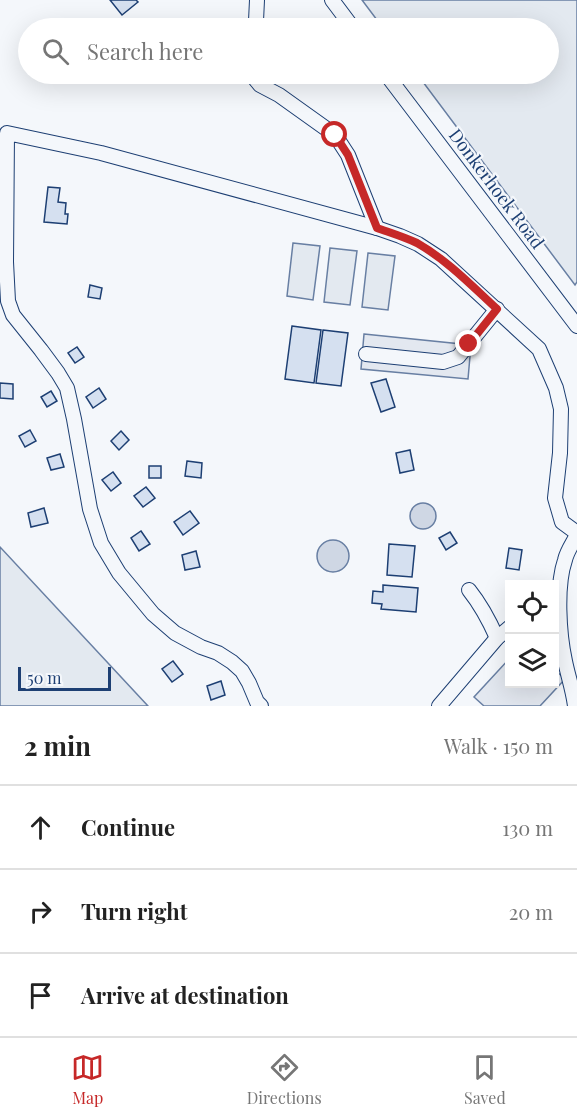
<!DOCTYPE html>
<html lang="en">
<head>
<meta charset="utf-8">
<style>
  :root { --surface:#fff; --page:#f2f2f2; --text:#222; --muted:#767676; --line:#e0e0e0; --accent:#c62828 }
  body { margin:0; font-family:"Playfair Display",serif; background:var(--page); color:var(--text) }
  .controls { position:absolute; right:18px; bottom:18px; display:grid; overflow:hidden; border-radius:0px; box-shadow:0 6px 24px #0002 }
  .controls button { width:54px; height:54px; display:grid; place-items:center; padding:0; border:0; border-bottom:2px solid var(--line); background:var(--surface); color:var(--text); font:30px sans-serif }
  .scale { position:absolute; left:18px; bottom:15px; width:93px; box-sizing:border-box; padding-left:6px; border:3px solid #1d3f73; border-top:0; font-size:16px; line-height:21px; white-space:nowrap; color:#1d3f73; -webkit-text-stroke:4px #f4f7fb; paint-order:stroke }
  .stop { position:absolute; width:18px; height:18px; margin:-14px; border:4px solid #c62828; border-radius:50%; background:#fff }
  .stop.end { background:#c62828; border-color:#fff; box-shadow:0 2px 6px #0008 }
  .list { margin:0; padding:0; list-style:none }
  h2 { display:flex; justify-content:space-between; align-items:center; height:78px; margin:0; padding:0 24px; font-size:26px }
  h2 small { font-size:20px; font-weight:400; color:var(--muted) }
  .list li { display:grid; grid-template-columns:39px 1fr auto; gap:18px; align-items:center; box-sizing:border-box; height:84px; padding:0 24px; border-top:2px solid var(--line) }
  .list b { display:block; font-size:22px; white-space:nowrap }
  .list em { font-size:20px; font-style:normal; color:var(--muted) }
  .icon { flex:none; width:33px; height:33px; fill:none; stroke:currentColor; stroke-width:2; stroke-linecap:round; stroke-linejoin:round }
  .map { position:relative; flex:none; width:577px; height:706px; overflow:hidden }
  .search { position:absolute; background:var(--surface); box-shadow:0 6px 24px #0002; left:18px; right:18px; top:18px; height:66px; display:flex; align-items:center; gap:15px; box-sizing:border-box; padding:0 21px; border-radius:33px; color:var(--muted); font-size:22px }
  .sheet { height:330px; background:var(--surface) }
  nav { display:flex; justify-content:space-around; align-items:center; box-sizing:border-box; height:84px; border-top:2px solid var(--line); background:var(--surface); font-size:16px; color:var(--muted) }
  nav a { display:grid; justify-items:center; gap:3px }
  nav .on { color:var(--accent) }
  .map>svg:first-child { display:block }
  .green { fill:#e3e9f0; stroke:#687fa3; stroke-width:1.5 }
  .parking { fill:#e3e8f0; stroke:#687fa3; stroke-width:1.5 }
  .water { fill:#cfd7e4; stroke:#687fa3; stroke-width:1.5 }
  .building { fill:#d5e0f0; stroke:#1d3f73; stroke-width:1.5 }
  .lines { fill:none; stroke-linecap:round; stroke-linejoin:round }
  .minor-casing { stroke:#1d3f73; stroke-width:16 }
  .minor { stroke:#f4f7fb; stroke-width:14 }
  .route { stroke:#c62828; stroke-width:8 }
  .labels { text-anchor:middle; stroke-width:4.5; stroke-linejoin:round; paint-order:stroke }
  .street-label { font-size:18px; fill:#1d3f73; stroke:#f4f7fb }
</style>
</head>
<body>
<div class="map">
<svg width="577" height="706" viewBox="0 0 577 706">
  <rect width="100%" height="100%" fill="#f4f7fb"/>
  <g class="green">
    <polygon points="362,0 577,0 577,282 575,285 417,74 548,74 548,28 383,28"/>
    <polygon points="293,243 320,246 313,300 287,296"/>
    <polygon points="330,248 357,251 350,305 324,302"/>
    <polygon points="368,253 395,256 388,310 362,307"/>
    <polygon points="0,547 148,706 0,706"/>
  </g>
  <g class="parking">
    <polygon points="364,334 471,345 468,379 361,369"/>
    <polygon points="509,659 510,684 554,684 555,670 565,679 540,706 484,706 474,697"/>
  </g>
  <g class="water">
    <circle cx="423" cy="516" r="13"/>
    <circle cx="333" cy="556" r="16"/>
  </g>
  <g class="building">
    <polygon points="110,0 136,0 138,2 122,15"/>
    <polygon points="48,187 60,188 58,202 66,203 65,214 68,214 67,224 44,222"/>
    <polygon points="90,285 102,288 100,299 88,297"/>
    <polygon points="292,326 321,330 314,383 285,379"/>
    <polygon points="323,330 348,333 341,386 316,383"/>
    <polygon points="77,347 84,357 75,363 68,353"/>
    <polygon points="386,379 395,407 381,412 371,383"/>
    <polygon points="0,383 13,384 13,399 0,398"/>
    <polygon points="99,388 106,399 93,408 86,397"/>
    <polygon points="51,391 57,401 47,407 41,397"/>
    <polygon points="30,430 36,441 25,447 19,436"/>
    <polygon points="121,431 129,440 119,450 111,441"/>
    <polygon points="410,450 414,470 400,473 396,453"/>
    <polygon points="60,454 64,467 51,470 47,458"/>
    <polygon points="187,461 202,463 201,478 185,476"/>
    <rect x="149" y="466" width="12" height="12"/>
    <polygon points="113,472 121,483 111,491 102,480"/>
    <polygon points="146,487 155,498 143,507 134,496"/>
    <polygon points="44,508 48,523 31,527 28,513"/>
    <polygon points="190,511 199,523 183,535 174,522"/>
    <polygon points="141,531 150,544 139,551 131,538"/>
    <polygon points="450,532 457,543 446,550 439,538"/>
    <polygon points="389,544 415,546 412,577 387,575"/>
    <polygon points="509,548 522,550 519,570 506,568"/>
    <polygon points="196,551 200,567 185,570 182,555"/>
    <polygon points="383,585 418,588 416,612 381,609 382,604 372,603 373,591 383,592"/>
    <polygon points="173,661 183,674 172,682 162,669"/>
    <polygon points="221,681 225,695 211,700 207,686"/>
  </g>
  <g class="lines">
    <g class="minor-casing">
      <g id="minor">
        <polyline points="332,0 353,28"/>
        <polyline points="254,28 256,21 257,0"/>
        <polyline points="251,74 260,85 279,95 335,135 348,155 377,228"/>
        <polyline points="386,74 577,326"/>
        <polyline points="366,354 443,362 458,357 497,309"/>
        <path d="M469,590C481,605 489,620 497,638"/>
        <polyline points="261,706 257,702 249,683 242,671 232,662 218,653 201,647 175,633 153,614 119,573 101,543 90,509 74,419 67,388 58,373 41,350 13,315 8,301 6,262 7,133 101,153 377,228 400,236 418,244 441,259 539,349 556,388 561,409 560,453 555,498 562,522 577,533"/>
        <polyline points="439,706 497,638 510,627"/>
        <path d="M575,706C573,690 568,676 565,661C559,634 556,586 565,560C567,551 573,543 577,535"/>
      </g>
    </g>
    <use href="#minor" class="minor"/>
  </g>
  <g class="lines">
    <path class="route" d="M335,135L348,155L377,228C391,233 404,237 417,243C447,260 472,286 497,309L469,344"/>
  </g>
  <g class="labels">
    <g class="street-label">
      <text transform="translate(496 189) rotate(53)" y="6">Donkerhoek Road</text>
    </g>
  </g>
</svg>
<div class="controls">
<button><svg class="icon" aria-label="locate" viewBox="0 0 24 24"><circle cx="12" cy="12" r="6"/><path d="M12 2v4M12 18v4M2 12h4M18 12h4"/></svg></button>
<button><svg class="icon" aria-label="layers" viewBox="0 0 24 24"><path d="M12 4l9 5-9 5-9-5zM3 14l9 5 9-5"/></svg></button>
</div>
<div class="scale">50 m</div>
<div class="stop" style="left:335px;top:135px"></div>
<div class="stop end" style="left:469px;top:344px"></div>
<div class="search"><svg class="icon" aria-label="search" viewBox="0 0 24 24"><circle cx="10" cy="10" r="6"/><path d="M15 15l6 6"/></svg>Search here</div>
</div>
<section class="sheet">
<h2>2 min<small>Walk · 150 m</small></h2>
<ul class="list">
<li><svg class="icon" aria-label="ahead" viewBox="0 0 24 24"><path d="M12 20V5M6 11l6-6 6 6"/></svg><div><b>Continue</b></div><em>130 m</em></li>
<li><svg class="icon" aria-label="right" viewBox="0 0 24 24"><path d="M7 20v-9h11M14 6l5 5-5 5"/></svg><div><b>Turn right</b></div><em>20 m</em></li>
<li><svg class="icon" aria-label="arrive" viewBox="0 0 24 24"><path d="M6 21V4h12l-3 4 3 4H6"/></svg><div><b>Arrive at destination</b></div></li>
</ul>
</section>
<nav>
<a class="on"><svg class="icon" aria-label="map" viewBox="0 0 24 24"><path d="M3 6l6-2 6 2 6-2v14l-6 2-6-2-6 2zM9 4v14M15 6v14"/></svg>Map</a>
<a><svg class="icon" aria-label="directions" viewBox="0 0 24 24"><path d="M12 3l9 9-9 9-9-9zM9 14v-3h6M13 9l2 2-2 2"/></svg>Directions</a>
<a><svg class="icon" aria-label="saved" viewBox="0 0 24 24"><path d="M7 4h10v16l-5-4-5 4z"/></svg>Saved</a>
</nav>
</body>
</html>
